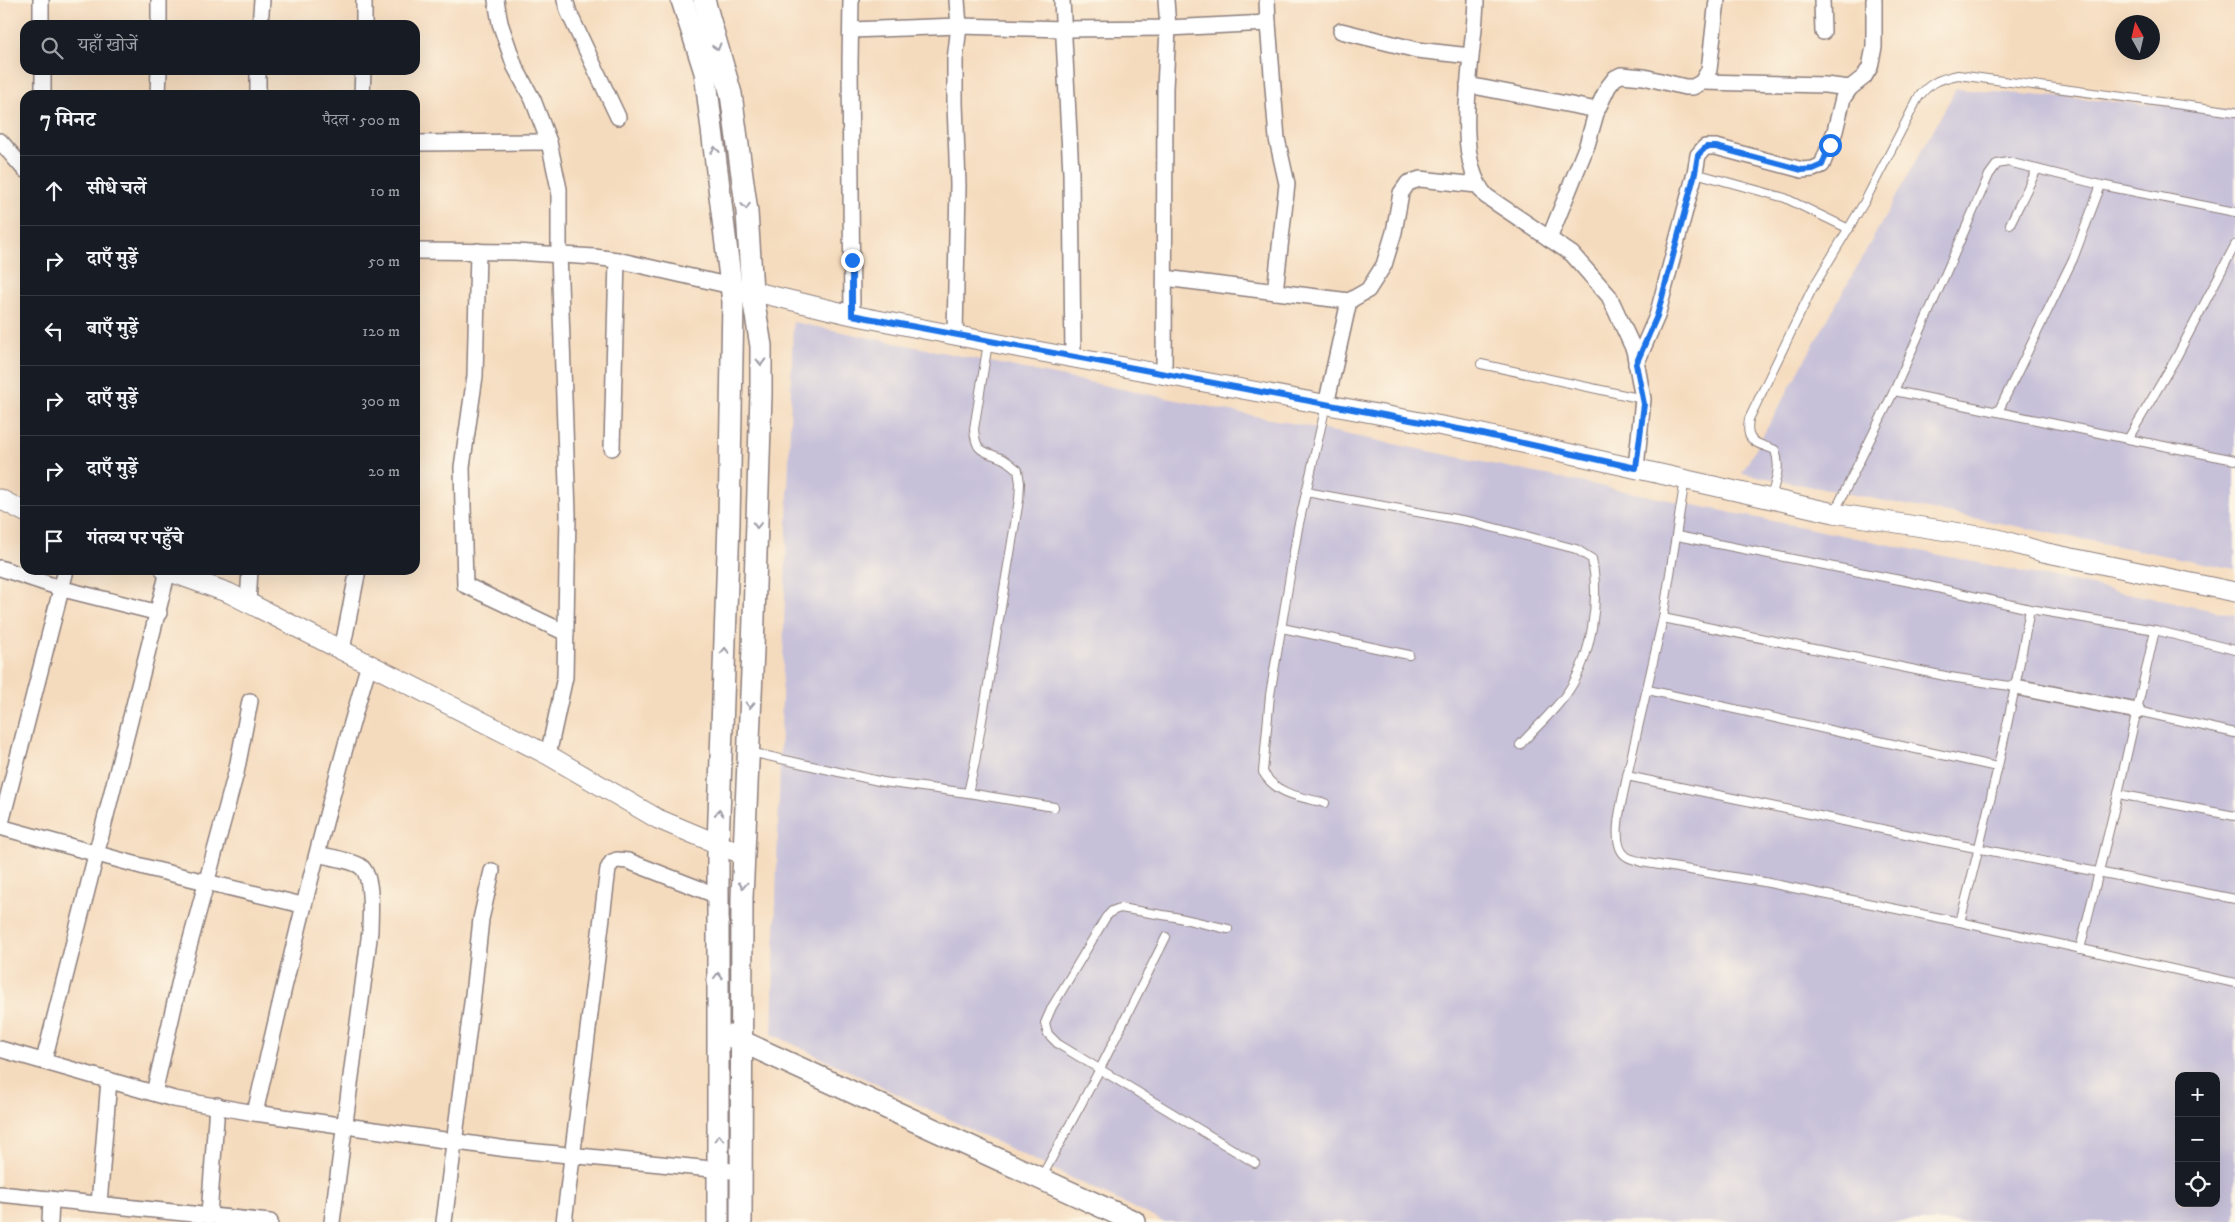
<!DOCTYPE html>
<html lang="hi">
<head>
<meta charset="utf-8">
<style>
  :root { --surface:#171b24; --page:#242831; --text:#f1f3f6; --muted:#9ea1a6; --line:#363941 }
  body { margin:0; font-family:"IM FELL DW Pica","Noto Serif Devanagari",serif; background:var(--page); color:var(--text) }
  .controls { position:absolute; right:15px; bottom:15px; display:grid; overflow:hidden; border-radius:10px; box-shadow:0 5px 20px #0002 }
  .controls button { width:45px; height:45px; display:grid; place-items:center; padding:0; border:0; border-bottom:1px solid var(--line); background:var(--surface); color:var(--text); font:25px sans-serif }
  .compass { position:absolute; left:2115px; top:15px; width:45px; height:45px; border-radius:50%; background:var(--surface); box-shadow:0 5px 20px #0002; rotate:352deg }
  .stop { position:absolute; width:15px; height:15px; margin:-11px; border:4px solid #1a73e8; border-radius:50%; background:#fff }
  .stop.end { background:#1a73e8; border-color:#fff; box-shadow:0 1px 5px #0008 }
  .list { margin:0; padding:0; list-style:none }
  h2 { display:flex; justify-content:space-between; align-items:center; height:65px; margin:0; padding:0 20px; font-size:21px }
  h2 small { font-size:16px; font-weight:400; color:var(--muted) }
  .list li { display:grid; grid-template-columns:32px 1fr auto; gap:15px; align-items:center; box-sizing:border-box; height:70px; padding:0 20px; border-top:1px solid var(--line) }
  .list b { display:block; font-size:19px; white-space:nowrap }
  .list em { font-size:16px; font-style:normal; color:var(--muted) }
  .icon { flex:none; width:28px; height:28px; fill:none; stroke:currentColor; stroke-width:2; stroke-linecap:round; stroke-linejoin:round }
  .map { position:relative; flex:none; width:2235px; height:1222px; overflow:hidden }
  .search { position:absolute; background:var(--surface); box-shadow:0 5px 20px #0002; left:20px; top:20px; width:400px; height:55px; display:flex; align-items:center; gap:12px; box-sizing:border-box; padding:0 18px; border-radius:15px; color:var(--muted); font-size:19px }
  .panel { position:absolute; background:var(--surface); box-shadow:0 5px 20px #0002; left:20px; top:90px; width:400px; height:485px; border-radius:15px }
  .map>svg:first-child { display:block }
  .industrial { fill:#c6c0d9; fill-rule:evenodd }
  .lines { fill:none; stroke-linecap:round; stroke-linejoin:round }
  .service-casing { stroke:#8c7e7c; stroke-width:10 }
  .minor-casing { stroke:#8c7e7c; stroke-width:18 }
  .tertiary-casing { stroke:#8c7e7c; stroke-width:21 }
  .secondary-casing { stroke:#8c7e7c; stroke-width:24 }
  .service { stroke:#fff; stroke-width:8 }
  .minor { stroke:#fff; stroke-width:15 }
  .tertiary { stroke:#fff; stroke-width:19 }
  .secondary { stroke:#fff; stroke-width:21 }
  .oneway { stroke:#9c9ca7 }
  .route { stroke:#1a73e8; stroke-width:6 }
</style>
</head>
<body>
<div class="map">
<svg width="2235" height="1222" viewBox="0 0 2235 1222">
  <rect width="100%" height="100%" fill="#fcf5e5"/>
  <filter id="ink" filterUnits="userSpaceOnUse"><feTurbulence type="fractalNoise" baseFrequency=".02" numOctaves="2"/><feDisplacementMap in="SourceGraphic" scale="10" xChannelSelector="R" yChannelSelector="G"/><feConvolveMatrix kernelMatrix="1 2 1 2 8 2 1 2 1" color-interpolation-filters="sRGB"/></filter>
  <filter id="wash" filterUnits="userSpaceOnUse"><feTurbulence type="fractalNoise" baseFrequency=".0096" numOctaves="4" result="noise"/><feDisplacementMap in="SourceGraphic" scale="20" xChannelSelector="R" yChannelSelector="G"/><feGaussianBlur stdDeviation="1.12" result="paint"/><feColorMatrix in="noise" values="0 0 0 0 0 0 0 0 0 0 0 0 0 0 0 0 0 1.4 0 .05"/><feComposite in="paint" operator="in"/></filter>
  <g filter="url(#wash)">
    <rect width="100%" height="100%" fill="#f5dbbe"/>
    <g class="industrial">
      <polygon points="1956,89 2235,111 2235,569 1742,473"/>
      <path d="M793,322L2235,615V1222H1163L772,1034ZM2179,1076H2216V1203H2179Z"/>
    </g>
  </g>
  <g filter="url(#ink)">
    <g class="lines">
      <g class="service-casing">
        <g id="service">
          <polyline points="1695,173 1785,198 1849,229"/>
          <polyline points="2010,224 2037,169"/>
          <polyline points="1481,364 1643,399"/>
          <polyline points="1894,391 1998,412 2073,259 2101,185"/>
          <polyline points="1998,412 2128,439 2176,358 2235,245"/>
          <polyline points="2128,439 2235,460"/>
          <path d="M1306,492L1472,522L1576,549L1592,559C1600,600 1592,655 1569,690C1557,709 1535,728 1520,745"/>
          <path d="M1771,497C1776,480 1781,467 1775,450C1755,442 1745,443 1749,419L1811,291L1865,201L1918,98C1929,83 1939,79 1958,75L2235,112"/>
          <polyline points="1834,513 1894,391 1989,175 1997,164 2008,162 2101,185 2235,212"/>
          <polyline points="1677,536 1915,583 2030,609 2155,630 2235,650"/>
          <polyline points="1663,618 1950,677 2016,687"/>
          <polyline points="1282,628 1409,655"/>
          <polyline points="1648,690 1997,767"/>
          <polyline points="2137,711 2235,733"/>
          <polyline points="750,752 883,782 968,793 1054,807"/>
          <polyline points="1627,776 1663,618 1685,479"/>
          <path d="M968,793L975,762L1019,500L1020,483L1018,470C1012,466 1007,460 1001,458C982,450 976,453 974,429L988,343"/>
          <polyline points="2118,794 2235,816"/>
          <path d="M1325,803C1302,797 1276,795 1263,772L1270,695L1298,528L1326,405"/>
          <path d="M2235,899L1925,838L1627,776C1624,795 1608,843 1626,856C1629,859 1637,860 1641,862L1764,882L1960,922L2235,983"/>
          <path d="M1960,922C1987,819 2011,714 2030,609"/>
          <polyline points="1228,929 1175,917 1120,908 1112,911 1106,917 1052,1007 1045,1023 1048,1034 1058,1044 1255,1163"/>
          <polyline points="2080,949 2118,794 2155,630"/>
          <polyline points="1041,1178 1100,1069 1166,937"/>
        </g>
      </g>
      <g class="minor-casing">
        <g id="minor">
          <polyline points="41,0 41,25"/>
          <polyline points="496,0 500,23 515,67 533,100 549,142 559,189 559,253 568,514 565,677 548,755"/>
          <polyline points="565,0 569,13 618,117"/>
          <polyline points="851,0 850,63 852,315"/>
          <polyline points="1062,0 1071,173 1073,358"/>
          <path d="M1476,0C1475,52 1450,155 1486,196L1572,254L1609,296L1634,350L1643,399L1636,468"/>
          <polyline points="1822,0 1823,32"/>
          <polyline points="1268,23 1277,139 1287,184 1275,292"/>
          <polyline points="159,25 159,0"/>
          <polyline points="260,25 262,0"/>
          <polyline points="364,25 364,0"/>
          <polyline points="851,30 959,26 1064,29 1168,28 1268,23 1267,0"/>
          <polyline points="1341,31 1417,50 1470,56"/>
          <polyline points="43,70 43,95"/>
          <polyline points="1702,82 1825,85 1850,88"/>
          <polyline points="1468,85 1597,110"/>
          <polyline points="158,95 159,70"/>
          <polyline points="258,95 258,70"/>
          <polyline points="362,95 363,70"/>
          <polyline points="0,141 25,170"/>
          <polyline points="415,143 549,142"/>
          <polyline points="1549,239 1587,145 1597,110 1608,87 1615,78 1621,75 1644,77 1685,87 1693,87 1702,82 1709,70 1717,0"/>
          <polyline points="415,251 515,252 594,257 617,260 740,288"/>
          <polyline points="478,251 475,376 462,467 465,585 566,633"/>
          <polyline points="1165,278 1349,301 1368,290 1384,265 1394,232 1401,193 1408,183 1420,179 1477,185"/>
          <polyline points="955,335 958,185 955,103 955,60 959,26 957,0"/>
          <polyline points="1636,364 1657,316 1695,173 1698,155 1705,147 1716,147 1802,170 1813,169 1822,165 1835,131 1843,98 1850,88 1864,77 1870,67 1874,47 1874,0"/>
          <polyline points="1164,374 1165,88 1168,28 1166,0"/>
          <polyline points="1326,405 1349,301"/>
          <polyline points="612,448 617,260"/>
          <polyline points="0,568 63,589 159,613"/>
          <polyline points="248,603 250,570"/>
          <polyline points="342,650 358,570"/>
          <polyline points="2016,687 2137,711"/>
          <polyline points="0,827 152,869 302,905"/>
          <polyline points="0,827 66,570"/>
          <path d="M318,854C328,857 351,860 360,866C374,875 370,916 370,931L332,1222"/>
          <polyline points="0,1049 174,1099 255,1113 507,1149 742,1172"/>
          <polyline points="44,1060 168,571"/>
          <polyline points="154,1093 181,976 236,773 250,701"/>
          <path d="M255,1113C289,962 325,812 369,664"/>
          <polyline points="0,1194 270,1222"/>
          <polyline points="99,1204 109,1080"/>
          <polyline points="209,1215 217,1105"/>
          <polyline points="50,1222 51,1199"/>
          <polyline points="444,1222 473,995 481,919 492,871"/>
          <polyline points="564,1222 608,869 612,862 617,860 628,861 718,896"/>
        </g>
      </g>
      <g class="tertiary-casing">
        <g id="tertiary">
          <polyline points="752,291 852,315 1010,346 1469,431 1834,513 1998,539 2043,552 2235,592"/>
          <polyline points="0,499 25,512"/>
          <polyline points="165,570 229,593 548,755 658,819 744,855"/>
        </g>
      </g>
      <g class="secondary-casing">
        <g id="secondary">
          <polyline points="682,0 705,72 733,302 729,522 718,846 718,1222"/>
          <polyline points="704,0 731,94 747,212 752,291 761,346 761,394 753,649 742,898 741,1222"/>
          <polyline points="730,1036 1135,1222"/>
        </g>
      </g>
      <use href="#service" class="service"/>
      <use href="#minor" class="minor"/>
      <use href="#tertiary" class="tertiary"/>
      <use href="#secondary" class="secondary"/>
    </g>
    <defs><path id="oneway-chevron" d="M-2-3.5L2.5 0L-2 3.5" fill="none" stroke-width="1.6" stroke-linecap="round" stroke-linejoin="round" transform="scale(1.25)"/></defs>
    <g class="oneway">
      <use href="#oneway-chevron" transform="translate(717 47) rotate(74)"/>
      <use href="#oneway-chevron" transform="translate(715 150) rotate(-97)"/>
      <use href="#oneway-chevron" transform="translate(746 206) rotate(83)"/>
      <use href="#oneway-chevron" transform="translate(761 362) rotate(89)"/>
      <use href="#oneway-chevron" transform="translate(757 525) rotate(92)"/>
      <use href="#oneway-chevron" transform="translate(725 651) rotate(-88)"/>
      <use href="#oneway-chevron" transform="translate(750 705) rotate(92)"/>
      <use href="#oneway-chevron" transform="translate(719 813) rotate(-88)"/>
      <use href="#oneway-chevron" transform="translate(743 885) rotate(92)"/>
      <use href="#oneway-chevron" transform="translate(718 976) rotate(-90)"/>
      <use href="#oneway-chevron" transform="translate(719 1138) rotate(-90)"/>
    </g>
  </g>
  <g class="lines" filter="url(#ink)">
    <polyline class="route" points="852,260 852,315 1469,431 1636,468 1644,404 1636,364 1657,316 1695,173 1698,155 1706,147 1716,147 1802,170 1813,169 1822,165 1830,145"/>
  </g>
</svg>
<div class="controls">
<button>+</button>
<button>−</button>
<button><svg class="icon" aria-label="locate" viewBox="0 0 24 24"><circle cx="12" cy="12" r="6"/><path d="M12 2v4M12 18v4M2 12h4M18 12h4"/></svg></button>
</div>
<svg class="compass" viewBox="-18 -18 36 36"><path d="M0-13l5 13h-10z" fill="#e53935"/><path d="M0 13l5-13h-10z" fill="#9ea1a6"/></svg>
<div class="stop" style="left:1830px;top:145px"></div>
<div class="stop end" style="left:852px;top:260px"></div>
<div class="search"><svg class="icon" aria-label="search" viewBox="0 0 24 24"><circle cx="10" cy="10" r="6"/><path d="M15 15l6 6"/></svg>यहाँ खोजें</div>
<section class="panel">
<h2>7 मिनट<small>पैदल · 500 m</small></h2>
<ul class="list">
<li><svg class="icon" aria-label="ahead" viewBox="0 0 24 24"><path d="M12 20V5M6 11l6-6 6 6"/></svg><div><b>सीधे चलें</b></div><em>10 m</em></li>
<li><svg class="icon" aria-label="right" viewBox="0 0 24 24"><path d="M7 20v-9h11M14 6l5 5-5 5"/></svg><div><b>दाएँ मुड़ें</b></div><em>50 m</em></li>
<li><svg class="icon" aria-label="left" viewBox="0 0 24 24"><path d="M17 20v-9H6M10 6l-5 5 5 5"/></svg><div><b>बाएँ मुड़ें</b></div><em>120 m</em></li>
<li><svg class="icon" aria-label="right" viewBox="0 0 24 24"><path d="M7 20v-9h11M14 6l5 5-5 5"/></svg><div><b>दाएँ मुड़ें</b></div><em>300 m</em></li>
<li><svg class="icon" aria-label="right" viewBox="0 0 24 24"><path d="M7 20v-9h11M14 6l5 5-5 5"/></svg><div><b>दाएँ मुड़ें</b></div><em>20 m</em></li>
<li><svg class="icon" aria-label="arrive" viewBox="0 0 24 24"><path d="M6 21V4h12l-3 4 3 4H6"/></svg><div><b>गंतव्य पर पहुँचे</b></div></li>
</ul>
</section>
</div>
</body>
</html>
